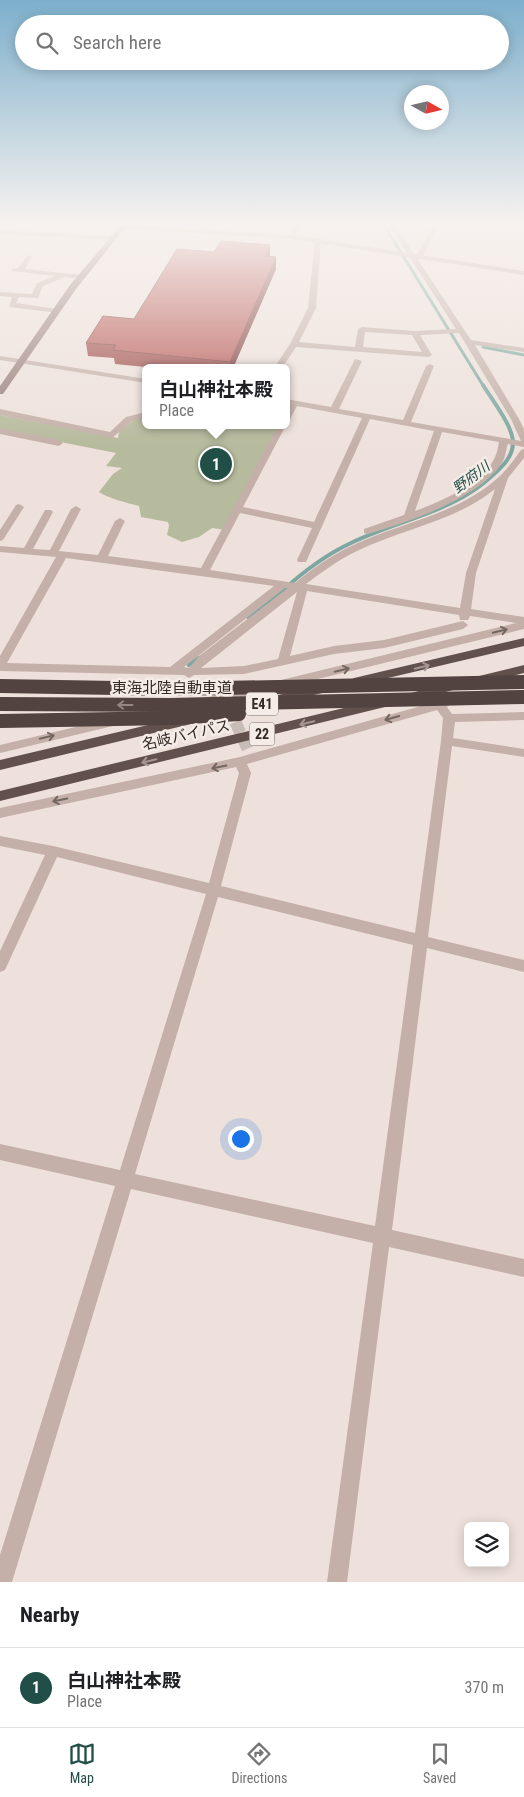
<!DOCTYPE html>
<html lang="en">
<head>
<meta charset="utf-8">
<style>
  :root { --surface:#fff; --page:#f6f6f6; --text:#202124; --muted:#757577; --line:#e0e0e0; --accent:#224e48 }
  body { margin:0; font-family:"Roboto Condensed","Noto Sans JP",sans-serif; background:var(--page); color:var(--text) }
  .controls { position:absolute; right:15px; bottom:15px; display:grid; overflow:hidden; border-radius:8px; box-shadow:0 2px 12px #0003 }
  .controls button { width:45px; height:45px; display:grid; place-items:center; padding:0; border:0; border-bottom:1px solid var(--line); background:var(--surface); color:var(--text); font:25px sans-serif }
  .compass { position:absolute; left:404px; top:85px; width:45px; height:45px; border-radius:50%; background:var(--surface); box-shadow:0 2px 12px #0003; rotate:98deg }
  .you { position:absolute; left:240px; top:1138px; width:18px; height:18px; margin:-12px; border:4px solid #fff; border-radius:50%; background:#1a73e8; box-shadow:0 0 0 8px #1a73e833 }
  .badge { display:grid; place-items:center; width:32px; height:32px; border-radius:50%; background:var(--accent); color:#fff; font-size:16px; font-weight:700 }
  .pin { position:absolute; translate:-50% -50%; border:2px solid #fff; box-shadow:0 1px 5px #0006 }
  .popup { position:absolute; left:142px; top:364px; width:148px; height:65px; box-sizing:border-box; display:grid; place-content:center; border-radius:8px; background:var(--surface); filter:drop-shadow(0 1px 4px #0005); font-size:16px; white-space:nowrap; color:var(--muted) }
  .popup b { font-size:19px; color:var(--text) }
  .popup::after { content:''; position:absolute; left:50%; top:100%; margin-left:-10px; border:10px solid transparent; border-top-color:var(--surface) }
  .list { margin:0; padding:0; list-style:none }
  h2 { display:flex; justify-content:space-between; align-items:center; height:65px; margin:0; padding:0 20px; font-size:21px }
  h2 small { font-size:16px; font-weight:400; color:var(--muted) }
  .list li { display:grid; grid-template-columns:32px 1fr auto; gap:15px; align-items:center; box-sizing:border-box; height:80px; padding:0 20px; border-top:1px solid var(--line) }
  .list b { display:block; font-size:19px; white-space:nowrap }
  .list p { margin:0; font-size:16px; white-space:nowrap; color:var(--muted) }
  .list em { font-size:16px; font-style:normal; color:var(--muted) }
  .icon { flex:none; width:28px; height:28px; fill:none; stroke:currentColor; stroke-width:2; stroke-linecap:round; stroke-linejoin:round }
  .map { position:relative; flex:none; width:524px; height:1582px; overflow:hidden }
  .search { position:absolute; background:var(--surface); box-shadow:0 2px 12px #0003; left:15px; right:15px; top:15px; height:55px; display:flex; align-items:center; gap:12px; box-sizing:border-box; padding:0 18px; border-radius:28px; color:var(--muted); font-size:19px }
  .sheet { height:145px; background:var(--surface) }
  nav { display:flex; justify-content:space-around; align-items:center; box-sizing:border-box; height:70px; border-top:1px solid var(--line); background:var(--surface); font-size:14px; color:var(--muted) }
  nav a { display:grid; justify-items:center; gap:2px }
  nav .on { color:var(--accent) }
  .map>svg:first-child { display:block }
  .green { fill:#b7bb9d }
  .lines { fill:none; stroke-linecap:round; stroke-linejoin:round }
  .stream-far2 { stroke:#7ea7a1; stroke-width:3 }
  .stream-far1 { stroke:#7ea7a1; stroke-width:4 }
  .stream { stroke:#7ea7a1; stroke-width:4.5 }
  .minor-tunnel { stroke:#c8bcb7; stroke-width:12; stroke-dasharray:12 5.5; stroke-linecap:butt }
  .minor { fill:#c4b0a8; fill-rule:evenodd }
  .tertiary { fill:#c4b0a8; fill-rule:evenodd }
  .secondary { fill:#987f7a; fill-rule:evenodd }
  .trunk { fill:#62504d; fill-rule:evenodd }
  .motorway-bridge { stroke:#524240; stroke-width:14 }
  .wall { fill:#9d4946 }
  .shaded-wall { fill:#7f3c39 }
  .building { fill:#b65551; stroke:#7f3c39 }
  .oneway { stroke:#746661 }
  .oneway2 { stroke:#a59692 }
  .oneway3 { stroke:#948683 }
  .labels { text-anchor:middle; stroke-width:5; stroke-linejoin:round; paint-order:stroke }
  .far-water-label { font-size:14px; font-style:italic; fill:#224e48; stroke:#f6ece7 }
  .shield { fill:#f6ece7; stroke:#6d6461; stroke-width:1 }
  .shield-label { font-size:14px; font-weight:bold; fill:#322927 }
  .street-label { font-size:15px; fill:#322927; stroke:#f6ece7 }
</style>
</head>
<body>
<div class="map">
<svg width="524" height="1582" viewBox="0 0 524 1582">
  <rect width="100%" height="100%" fill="#eee1db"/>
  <path class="green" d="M0,415L118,438L119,431L135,419L146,416V425H277L269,447L226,530L212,528L199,537L182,542L167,535L169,526L168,522L141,517L139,506C128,503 107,498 99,492L113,474L122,468L106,466L116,453L0,430Z"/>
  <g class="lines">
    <g class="stream-far2">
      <polyline points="384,225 484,387"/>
      <polyline points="483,347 524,355"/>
    </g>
    <path class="stream-far1" d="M282,591C303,572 325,555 351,543C400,519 453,513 494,474C503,466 513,456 513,443C513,426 492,400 483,385"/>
    <g class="stream">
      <polyline points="249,618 283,589"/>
      <polyline points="189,665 199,658"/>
    </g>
    <polyline class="minor-tunnel" points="228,706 250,754"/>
    <g class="minor">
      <polygon points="202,225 208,225 201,232 197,232 196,231"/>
      <polygon points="295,225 301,225 293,238 289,238"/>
      <path d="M389,225H395L416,257L433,225H439L422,258L418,260L471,340L524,348V352L475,345L519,419L524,429V447L508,444C506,448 506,454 504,459C486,496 405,524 367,534L364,533V529L404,515L434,431L370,419L306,562H298L297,560L312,528L240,513L210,570L295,583C312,569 329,557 349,547C400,522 460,515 502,474C509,467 515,458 521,450L524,449V458L508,478L476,573L471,609L524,617V629L285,687L279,683L281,680L516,623L470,616L468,620H460L459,615L307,591L290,656L334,646L384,640L463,621L468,625L463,629L384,648L334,654L244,674L194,675L189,678L184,675L0,671V656L56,557L0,552V546L24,548L45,510H51L53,512L33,549L50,550L71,509L76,506L81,509L59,551L98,555L115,521L120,518L125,521L108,556L201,568L278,425H286L243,507L314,522L362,418L297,406L289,421L286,422V411L289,405H286V399L331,407L355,359L362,361L339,409L403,420L426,366L430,364L434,366L411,422L521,441L511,419L459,333L420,335L432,355L428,357L296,347L282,368H274L290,344L308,308L315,241L318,239L321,241L316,308L299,342L355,347L358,329L362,327L415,331L456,329ZM365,332L412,335L422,352L363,347ZM442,432L499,442C498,447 497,453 495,457C484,483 440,502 415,511ZM495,489L466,573L460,608L306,584C322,572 338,560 357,551C402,529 456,521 495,489ZM66,558L274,586L170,667L7,663ZM285,588H288L199,656L189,668L184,667ZM297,592L278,659L244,666L201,668Z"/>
      <polygon points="0,230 112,236 115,238 112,240 0,234"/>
      <polygon points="29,255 32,257 25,269 81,275 85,277 81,279 65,277 43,286 38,298 19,297 16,303 56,309 59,309 59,313 9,307 12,297 0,296 0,292 32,294 37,283 55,276 12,271 12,269 18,268 27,256"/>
      <polygon points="0,356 146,379 146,383 0,360"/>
      <polygon points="0,409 110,432 126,417 146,412 146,418 132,421 112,438 0,415"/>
      <polygon points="0,428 59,440 63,443 59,446 0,434"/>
      <polygon points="19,504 24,507 3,540 0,541 0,530 16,505"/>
      <polygon points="251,687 255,688 257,691 255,694 209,704 203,700 209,696"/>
      <path d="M446,699L452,703L447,707L452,714L524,712V720L455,722L453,738L524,749V757L452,746L428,937L524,960V972L427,948L392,1230L524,1259V1277L389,1247L347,1582H327L373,1243L131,1189L12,1582H0V1555L115,1186L0,1160V1144L120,1170L206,894L57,857L5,970L0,972V951L45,855L0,846V836L53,846L209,883L239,773L236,767L0,818V808L240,757ZM437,710L443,718L441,741L415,933L221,886L251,773L247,764ZM218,897L413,945L375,1226L135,1174Z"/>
      <polygon points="109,719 113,720 115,723 113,726 0,753 0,745"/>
    </g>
    <polygon class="tertiary" points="97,225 126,225 291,235 524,271 524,275 291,239 100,227"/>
    <polygon class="secondary" points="121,225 127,225 76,289 3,394 0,394 0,386 70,285"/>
    <g class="trunk">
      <polygon points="524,638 524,646 354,686 348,682 354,678"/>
      <polygon points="524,665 524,673 479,684 473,680 475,677"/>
      <polygon points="453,682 457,683 459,686 457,689 411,701 407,700 405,697 407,694"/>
      <polygon points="323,685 329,689 327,692 278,703 274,702 272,699 274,696 278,695"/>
      <polygon points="385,698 389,700 391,703 389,706 0,801 0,791"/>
      <polygon points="186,716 191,718 192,721 191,724 0,770 0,760"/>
    </g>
    <g class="motorway-bridge">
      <polyline points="0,686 174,689 524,682"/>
      <polyline points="0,704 170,705 524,697"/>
      <polyline points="0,721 173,718 239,714"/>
    </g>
  </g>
  <polygon class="wall" points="214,252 270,256 276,269 233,368 156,368 115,364 114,358 88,356 86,343 134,319"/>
  <g class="shaded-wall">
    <polygon points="270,245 270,257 265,256"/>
    <polygon points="276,257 276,269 233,368 230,368 230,362"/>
  </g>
  <polygon class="building" points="221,241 270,245 265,256 276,257 230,362 113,350 116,345 86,343 103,316 134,319 177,249 214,252"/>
  <defs><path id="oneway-shaft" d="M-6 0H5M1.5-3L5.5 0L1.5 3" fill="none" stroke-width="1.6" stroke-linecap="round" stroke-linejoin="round" transform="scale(1.25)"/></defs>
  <g class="oneway">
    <use href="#oneway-shaft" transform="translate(500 631) rotate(-14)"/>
    <use href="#oneway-shaft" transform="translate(342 670) rotate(-14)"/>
    <use href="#oneway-shaft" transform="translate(392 718) rotate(164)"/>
    <use href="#oneway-shaft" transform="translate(47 737) rotate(-14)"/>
    <use href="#oneway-shaft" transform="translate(219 767) rotate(168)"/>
    <use href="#oneway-shaft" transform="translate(60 800) rotate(168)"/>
  </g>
  <g class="oneway2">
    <use href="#oneway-shaft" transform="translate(422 667) rotate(-13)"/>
    <use href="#oneway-shaft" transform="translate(307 723) rotate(166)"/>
    <use href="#oneway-shaft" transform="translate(149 761) rotate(167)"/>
  </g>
  <use class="oneway3" href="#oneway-shaft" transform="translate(125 705) rotate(-180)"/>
  <linearGradient id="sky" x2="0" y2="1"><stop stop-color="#7dafcc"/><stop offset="0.5" stop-color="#f7f2ef"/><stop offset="1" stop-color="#f7f2ef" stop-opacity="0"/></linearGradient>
  <rect width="524" height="446" fill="url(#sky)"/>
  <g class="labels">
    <g class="far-water-label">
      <text transform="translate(471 477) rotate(-37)" y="5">野府川</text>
    </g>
    <g class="shield">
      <rect x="246" y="692.5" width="32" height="23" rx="4"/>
      <rect x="249.5" y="722.5" width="25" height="23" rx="4"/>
    </g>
    <g class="shield-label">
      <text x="262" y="709">E41</text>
      <text x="262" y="739">22</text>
    </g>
    <g class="street-label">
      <text x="172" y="693">東海北陸自動車道</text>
      <text transform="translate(186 735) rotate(-13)" y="5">名岐バイパス</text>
    </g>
  </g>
</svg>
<div class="controls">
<button><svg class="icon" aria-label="layers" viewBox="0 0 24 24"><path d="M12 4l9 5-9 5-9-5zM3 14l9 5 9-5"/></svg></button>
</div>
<svg class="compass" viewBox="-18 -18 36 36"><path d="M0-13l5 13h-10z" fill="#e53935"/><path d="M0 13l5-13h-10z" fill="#757577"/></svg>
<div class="you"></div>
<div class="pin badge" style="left:216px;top:464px">1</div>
<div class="popup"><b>白山神社本殿</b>Place</div>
<div class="search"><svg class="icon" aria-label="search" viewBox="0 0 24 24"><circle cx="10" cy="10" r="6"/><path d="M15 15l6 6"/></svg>Search here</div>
</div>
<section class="sheet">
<h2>Nearby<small></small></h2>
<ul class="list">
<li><span class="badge">1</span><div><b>白山神社本殿</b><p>Place</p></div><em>370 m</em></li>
</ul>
</section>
<nav>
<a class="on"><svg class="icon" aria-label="map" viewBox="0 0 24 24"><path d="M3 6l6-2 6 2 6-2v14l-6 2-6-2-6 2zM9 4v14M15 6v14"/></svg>Map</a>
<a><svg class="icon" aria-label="directions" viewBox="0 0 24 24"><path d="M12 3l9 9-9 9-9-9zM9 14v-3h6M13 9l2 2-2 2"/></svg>Directions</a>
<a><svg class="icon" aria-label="saved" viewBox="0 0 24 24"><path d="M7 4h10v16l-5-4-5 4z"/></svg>Saved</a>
</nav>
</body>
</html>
